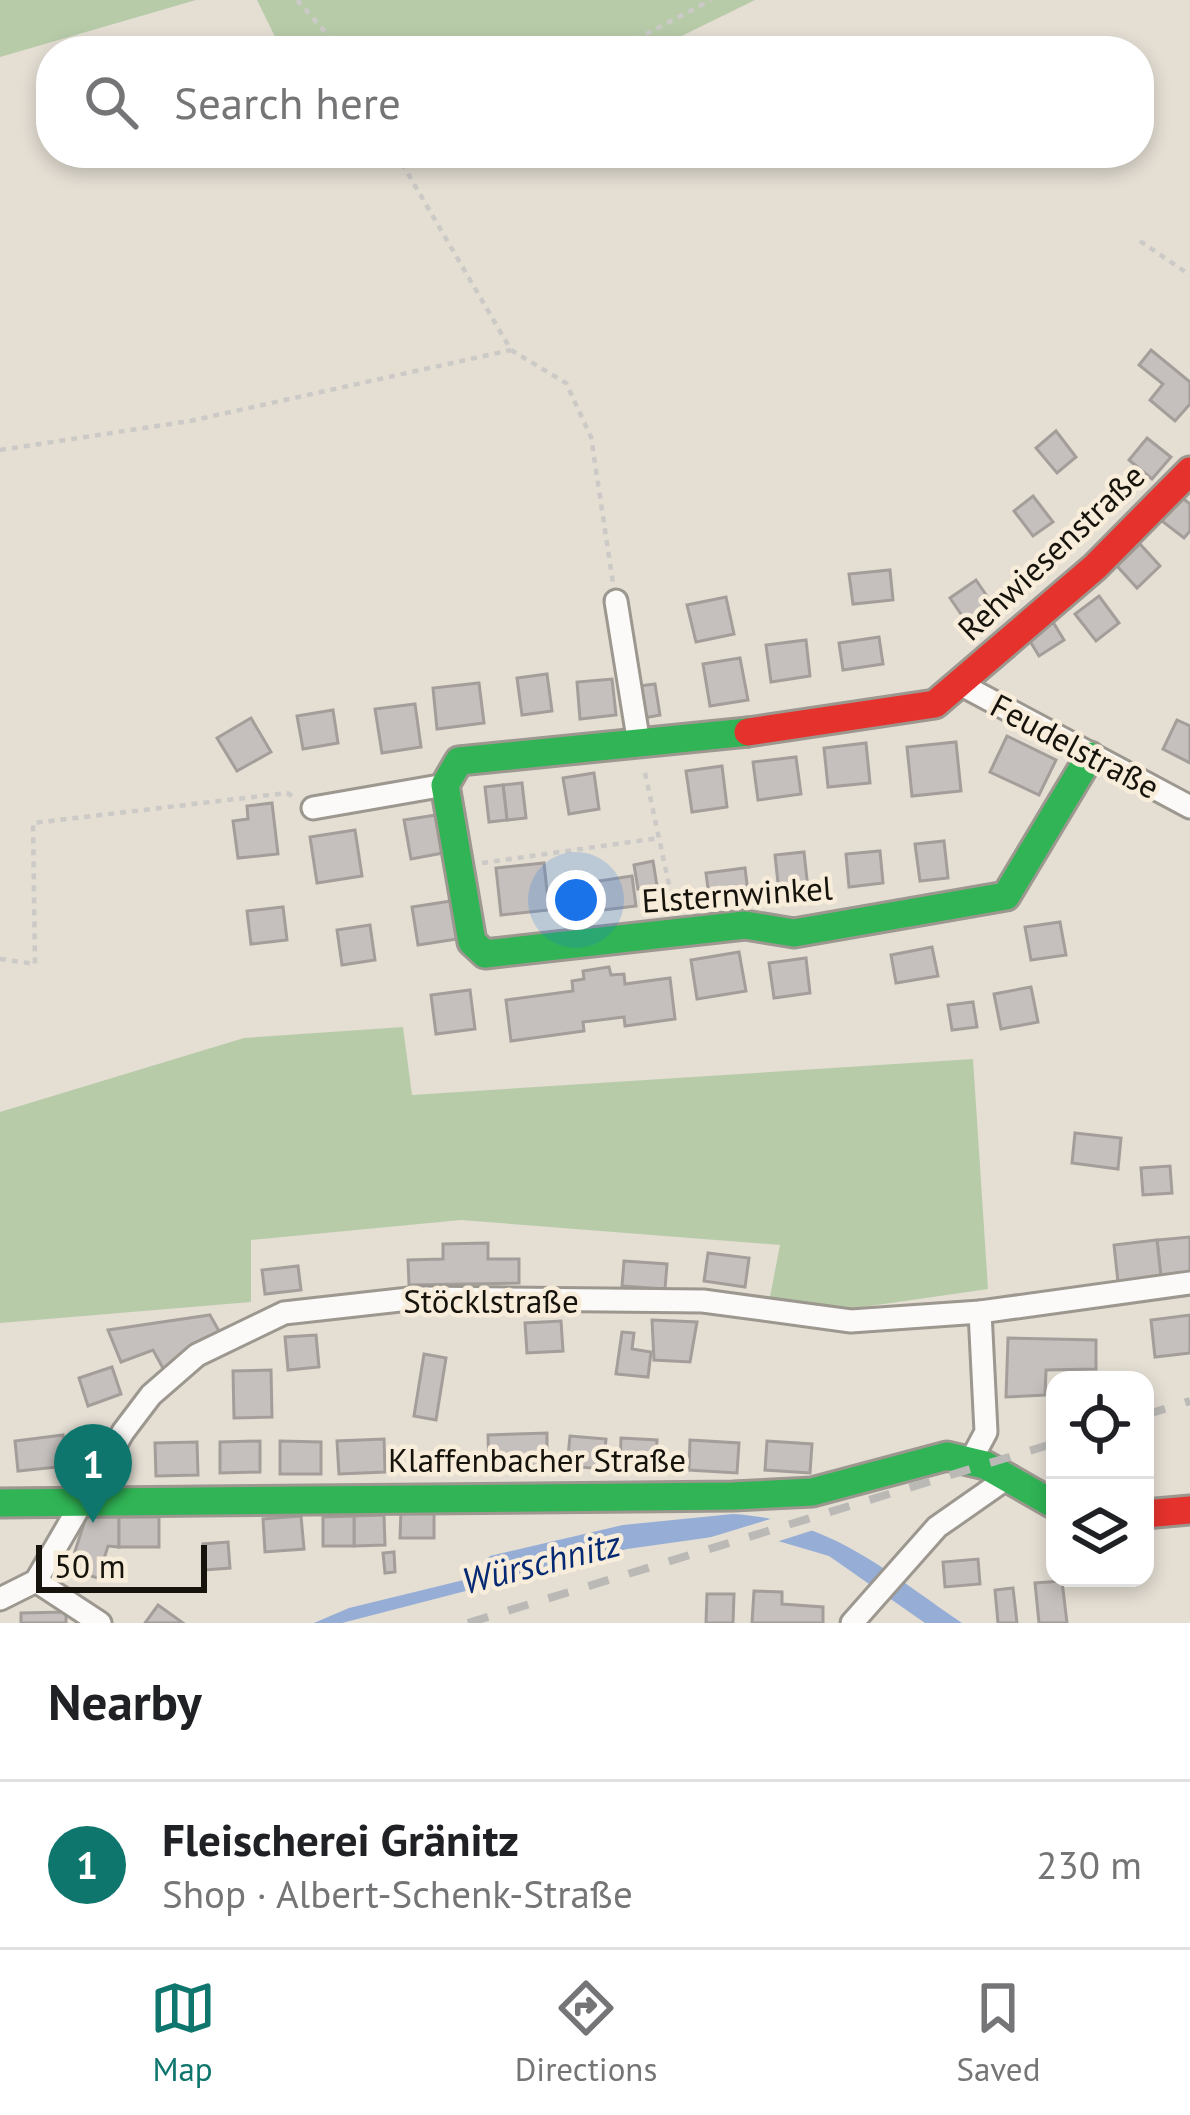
<!DOCTYPE html>
<html lang="en">
<head>
<meta charset="utf-8">
<style>
  :root { --surface:#fff; --page:#f2f2f2; --text:#202124; --muted:#757577; --line:#e0e0e0; --accent:#0f766e }
  body { margin:0; font-family:"PT Sans",sans-serif; background:var(--page); color:var(--text) }
  .controls { position:absolute; right:36px; bottom:36px; display:grid; overflow:hidden; border-radius:24px; box-shadow:0 6px 18px #0003 }
  .controls button { width:108px; height:108px; display:grid; place-items:center; padding:0; border:0; border-bottom:3px solid var(--line); background:var(--surface); color:var(--text); font:60px sans-serif }
  .scale { position:absolute; left:36px; bottom:30px; width:171px; box-sizing:border-box; padding-left:12px; border:6px solid #16130c; border-top:0; font-size:33px; line-height:42px; white-space:nowrap; color:#16130c; -webkit-text-stroke:9px #f8edda; paint-order:stroke }
  .you { position:absolute; left:576px; top:900px; width:42px; height:42px; margin:-30px; border:9px solid #fff; border-radius:50%; background:#1a73e8; box-shadow:0 0 0 18px #1a73e833 }
  .badge { display:grid; place-items:center; width:78px; height:78px; border-radius:50%; background:var(--accent); color:#fff; font-size:39px; font-weight:700 }
  .pin { position:absolute; translate:-50% -99px; filter:drop-shadow(0 3px 6px #0008) }
  .pin::after { content:''; position:absolute; top:63px; width:42px; height:36px; background:inherit; clip-path:polygon(0 0,100% 0,50% 100%) }
  .list { margin:0; padding:0; list-style:none }
  h2 { display:flex; justify-content:space-between; align-items:center; height:156px; margin:0; padding:0 48px; font-size:51px }
  h2 small { font-size:39px; font-weight:400; color:var(--muted) }
  .list li { display:grid; grid-template-columns:78px 1fr auto; gap:36px; align-items:center; box-sizing:border-box; height:168px; padding:0 48px; border-top:3px solid var(--line) }
  .list b { display:block; font-size:45px; white-space:nowrap }
  .list p { margin:0; font-size:39px; white-space:nowrap; color:var(--muted) }
  .list em { font-size:39px; font-style:normal; color:var(--muted) }
  .icon { flex:none; width:66px; height:66px; fill:none; stroke:currentColor; stroke-width:2; stroke-linecap:round; stroke-linejoin:round }
  .map { position:relative; flex:none; width:1190px; height:1623px; overflow:hidden }
  .search { position:absolute; background:var(--surface); box-shadow:0 6px 18px #0003; left:36px; right:36px; top:36px; height:132px; display:flex; align-items:center; gap:30px; box-sizing:border-box; padding:0 42px; border-radius:48px; color:var(--muted); font-size:45px }
  .sheet { height:324px; background:var(--surface) }
  nav { display:flex; justify-content:space-around; align-items:center; box-sizing:border-box; height:168px; border-top:3px solid var(--line); background:var(--surface); font-size:33px; color:var(--muted) }
  nav a { display:grid; justify-items:center; gap:6px }
  nav .on { color:var(--accent) }
  .map>svg:first-child { display:block }
  .green { fill:#b8cba9 }
  .water { fill:#96add6 }
  .pier { fill:#e4ded3 }
  .building { fill:#c5c0bd; stroke:#a49e9b; stroke-width:3 }
  .lines { fill:none; stroke-linecap:round; stroke-linejoin:round }
  .street-casing { stroke:#9c978f; stroke-width:27 }
  .fast-casing { stroke:#9c978f; stroke-width:33 }
  .jam-casing { stroke:#9c978f; stroke-width:33 }
  .path { stroke:#cccac7; stroke-width:4.5; stroke-dasharray:6 6; stroke-linecap:butt }
  .street { stroke:#fbfaf8; stroke-width:21 }
  .fast { stroke:#30b455; stroke-width:27 }
  .jam { stroke:#e5322d; stroke-width:27 }
  .rail { stroke:#bab9b6; stroke-width:8; stroke-dasharray:21 21; stroke-linecap:butt }
  .labels { text-anchor:middle; stroke-width:9; stroke-linejoin:round; paint-order:stroke }
  .street-label { font-size:33px; fill:#16130c; stroke:#f8edda }
  .water-label { font-size:36px; font-style:italic; fill:#062973; stroke:#f8edda }
</style>
</head>
<body>
<div class="map">
<svg width="1190" height="1623" viewBox="0 0 1190 1623">
  <rect width="100%" height="100%" fill="#e4ded3"/>
  <g class="green">
    <polygon points="0,0 196,0 0,57"/>
    <polygon points="257,0 755,0 651,51 282,51"/>
    <polygon points="403,1027 412,1095 973,1059 988,1289 849,1309 770,1297 780,1245 461,1220 251,1240 251,1302 0,1323 0,1112 244,1038"/>
  </g>
  <path class="water" d="M733,1514C831,1520 884,1570 962,1623H925L829,1556L748,1532L627,1549L342,1623H314L349,1608L472,1578L490,1556L623,1525Z"/>
  <polygon class="pier" points="787,1514 826,1526 773,1543 748,1538 685,1545"/>
  <g class="building">
    <polygon points="1151,350 1190,382 1190,404 1175,421 1150,400 1163,384 1139,365"/>
    <polygon points="1056,431 1076,457 1057,473 1036,448"/>
    <polygon points="1147,438 1171,457 1152,479 1129,460"/>
    <polygon points="1033,496 1053,522 1033,536 1014,511"/>
    <polygon points="1181,497 1190,504 1190,531 1184,538 1162,521"/>
    <polygon points="1140,544 1160,566 1137,588 1117,566"/>
    <polygon points="890,570 893,600 853,604 849,574"/>
    <polygon points="976,580 993,605 967,623 950,598"/>
    <polygon points="1099,596 1119,623 1096,641 1075,614"/>
    <polygon points="726,597 734,634 696,642 687,605"/>
    <polygon points="1053,622 1064,640 1039,656 1028,638"/>
    <polygon points="879,637 883,664 843,670 839,643"/>
    <polygon points="806,640 810,676 771,682 766,645"/>
    <polygon points="740,658 748,700 710,706 703,664"/>
    <polygon points="547,674 552,711 522,715 517,678"/>
    <polygon points="612,679 616,715 580,719 577,682"/>
    <polygon points="479,683 484,723 437,729 433,688"/>
    <polygon points="655,684 660,715 644,718 639,686"/>
    <polygon points="415,704 421,747 382,753 375,709"/>
    <polygon points="333,710 338,743 303,749 297,716"/>
    <polygon points="251,718 271,752 237,771 217,738"/>
    <polygon points="1177,720 1190,726 1190,763 1163,749"/>
    <polygon points="1007,736 1056,760 1039,795 990,772"/>
    <polygon points="956,742 961,791 912,796 907,747"/>
    <polygon points="866,743 870,783 828,787 824,748"/>
    <polygon points="796,757 801,794 758,800 753,762"/>
    <polygon points="722,766 727,807 692,812 686,771"/>
    <polygon points="594,773 599,809 569,814 563,778"/>
    <polygon points="522,783 526,818 507,820 503,785"/>
    <polygon points="503,785 507,820 489,822 485,787"/>
    <polygon points="272,803 278,854 238,858 233,821 248,819 247,806"/>
    <polygon points="436,815 443,853 411,859 404,820"/>
    <polygon points="355,830 362,876 317,883 310,837"/>
    <polygon points="944,841 948,878 920,881 915,844"/>
    <polygon points="880,851 883,883 849,887 846,854"/>
    <polygon points="804,852 808,889 779,892 775,855"/>
    <polygon points="653,861 657,886 638,889 634,865"/>
    <polygon points="544,863 549,910 501,915 496,868"/>
    <polygon points="745,868 749,900 710,904 706,873"/>
    <polygon points="632,876 636,906 603,910 599,881"/>
    <polygon points="451,901 457,939 418,945 412,907"/>
    <polygon points="283,907 287,940 251,944 247,911"/>
    <polygon points="1060,922 1066,955 1031,960 1025,927"/>
    <polygon points="370,925 375,960 342,965 337,930"/>
    <polygon points="932,947 938,976 896,983 891,955"/>
    <polygon points="739,952 746,991 697,999 691,960"/>
    <polygon points="806,958 810,993 774,998 769,963"/>
    <polygon points="609,967 611,975 624,974 625,984 670,978 675,1019 625,1026 624,1017 583,1022 584,1031 511,1041 506,1000 573,991 572,981 584,979 583,971"/>
    <polygon points="1031,987 1038,1022 1001,1029 994,994"/>
    <polygon points="470,990 475,1029 436,1034 431,995"/>
    <polygon points="973,1002 977,1027 952,1030 948,1005"/>
    <polygon points="1075,1133 1121,1138 1118,1169 1072,1163"/>
    <polygon points="1170,1166 1172,1193 1143,1195 1141,1168"/>
    <polygon points="1190,1237 1190,1273 1161,1277 1157,1240"/>
    <polygon points="1157,1240 1161,1277 1118,1282 1114,1245"/>
    <polygon points="488,1243 488,1259 519,1259 519,1283 409,1285 408,1260 443,1259 443,1244"/>
    <polygon points="708,1253 749,1258 745,1287 704,1281"/>
    <polygon points="624,1261 667,1264 665,1289 622,1286"/>
    <polygon points="298,1266 301,1290 265,1294 262,1270"/>
    <polygon points="210,1315 219,1331 164,1370 153,1350 121,1362 108,1330"/>
    <polygon points="1190,1315 1190,1353 1155,1357 1151,1320"/>
    <polygon points="652,1320 697,1322 690,1362 654,1360"/>
    <polygon points="561,1321 563,1351 527,1353 525,1323"/>
    <polygon points="622,1332 634,1333 632,1349 651,1352 648,1377 616,1374"/>
    <polygon points="316,1335 319,1367 288,1370 285,1337"/>
    <polygon points="1008,1338 1096,1340 1096,1369 1046,1370 1045,1395 1006,1397"/>
    <polygon points="424,1354 446,1358 436,1420 414,1416"/>
    <polygon points="112,1367 121,1394 88,1406 79,1378"/>
    <polygon points="271,1370 272,1417 234,1418 233,1371"/>
    <polygon points="547,1433 547,1468 489,1469 488,1435"/>
    <polygon points="63,1435 67,1466 18,1471 15,1441"/>
    <polygon points="570,1436 606,1439 603,1469 567,1466"/>
    <polygon points="621,1438 657,1440 656,1471 620,1469"/>
    <polygon points="384,1439 385,1472 339,1474 337,1441"/>
    <polygon points="690,1440 739,1443 737,1473 689,1470"/>
    <polygon points="260,1441 260,1472 220,1473 220,1442"/>
    <polygon points="280,1441 321,1442 321,1474 280,1474"/>
    <polygon points="767,1441 812,1444 810,1473 765,1470"/>
    <polygon points="197,1442 198,1475 156,1476 155,1443"/>
    <polygon points="401,1511 434,1512 434,1538 400,1538"/>
    <polygon points="384,1515 385,1545 354,1546 354,1516"/>
    <polygon points="301,1516 304,1549 265,1552 263,1519"/>
    <polygon points="354,1516 354,1546 323,1546 323,1517"/>
    <polygon points="86,1517 119,1517 119,1547 108,1546 98,1578 69,1570"/>
    <rect x="119" y="1517" width="40" height="30"/>
    <polygon points="228,1542 230,1568 205,1570 203,1544"/>
    <polygon points="394,1552 395,1572 385,1573 383,1553"/>
    <polygon points="978,1559 980,1584 945,1587 943,1562"/>
    <polygon points="1062,1581 1067,1623 1039,1623 1035,1583"/>
    <polygon points="1013,1588 1017,1623 998,1623 995,1590"/>
    <polygon points="754,1591 782,1592 782,1604 823,1607 823,1623 752,1623"/>
    <polygon points="707,1594 734,1594 733,1623 706,1623"/>
    <polygon points="158,1605 183,1623 145,1623"/>
    <polygon points="66,1612 66,1623 21,1623 21,1613"/>
  </g>
  <g class="lines">
    <g class="street-casing">
      <g id="street">
        <polyline points="616,601 639,744"/>
        <polyline points="960,684 1190,807"/>
        <polyline points="313,808 445,785"/>
        <polyline points="971,1460 986,1432 980,1312"/>
        <polyline points="36,1581 100,1623"/>
        <polyline points="0,1599 36,1581 123,1432 151,1395 197,1355 284,1313 418,1298 703,1301 851,1321 980,1312 1190,1283"/>
        <polyline points="852,1623 937,1527 1010,1476"/>
      </g>
    </g>
    <g class="fast-casing">
      <g id="fast">
        <polyline points="748,732 459,761 445,785 472,942 485,954 745,925 794,933 1006,896 1090,756"/>
        <polyline points="0,1503 733,1496 812,1492 947,1456 985,1465 1055,1505"/>
      </g>
    </g>
    <g class="jam-casing">
      <g id="jam">
        <polyline points="748,732 935,704 1095,567 1190,471"/>
        <polyline points="1145,1514 1190,1510"/>
      </g>
    </g>
    <g class="path">
      <polyline points="297,0 342,51"/>
      <polyline points="614,51 711,0"/>
      <polyline points="396,153 511,350 566,383 591,437 613,583"/>
      <polyline points="1140,241 1190,275"/>
      <polyline points="0,450 190,421 511,350"/>
      <polyline points="645,773 674,908"/>
      <polyline points="482,863 659,838"/>
      <polyline points="0,959 35,964 33,823 287,793 297,799"/>
    </g>
    <use href="#street" class="street"/>
    <use href="#fast" class="fast"/>
    <use href="#jam" class="jam"/>
    <g class="rail">
      <polyline points="1145,1415 1190,1401"/>
      <polyline points="468,1623 1055,1443"/>
    </g>
  </g>
  <g class="labels">
    <g class="street-label">
      <text transform="translate(1051 552) rotate(-43)" y="12">Rehwiesenstraße</text>
      <text transform="translate(1075 746) rotate(28)" y="12">Feudelstraße</text>
      <text transform="translate(737 894) rotate(-4)" y="12">Elsternwinkel</text>
      <text x="491" y="1313">Stöcklstraße</text>
      <text x="537" y="1472">Klaffenbacher Straße</text>
    </g>
    <g class="water-label">
      <text transform="translate(541 1562) rotate(-14)" y="13">Würschnitz</text>
    </g>
  </g>
</svg>
<div class="controls">
<button><svg class="icon" aria-label="locate" viewBox="0 0 24 24"><circle cx="12" cy="12" r="6"/><path d="M12 2v4M12 18v4M2 12h4M18 12h4"/></svg></button>
<button><svg class="icon" aria-label="layers" viewBox="0 0 24 24"><path d="M12 4l9 5-9 5-9-5zM3 14l9 5 9-5"/></svg></button>
</div>
<div class="scale">50 m</div>
<div class="you"></div>
<div class="pin badge" style="left:93px;top:1523px">1</div>
<div class="search"><svg class="icon" aria-label="search" viewBox="0 0 24 24"><circle cx="10" cy="10" r="6"/><path d="M15 15l6 6"/></svg>Search here</div>
</div>
<section class="sheet">
<h2>Nearby<small></small></h2>
<ul class="list">
<li><span class="badge">1</span><div><b>Fleischerei Gränitz</b><p>Shop · Albert-Schenk-Straße</p></div><em>230 m</em></li>
</ul>
</section>
<nav>
<a class="on"><svg class="icon" aria-label="map" viewBox="0 0 24 24"><path d="M3 6l6-2 6 2 6-2v14l-6 2-6-2-6 2zM9 4v14M15 6v14"/></svg>Map</a>
<a><svg class="icon" aria-label="directions" viewBox="0 0 24 24"><path d="M12 3l9 9-9 9-9-9zM9 14v-3h6M13 9l2 2-2 2"/></svg>Directions</a>
<a><svg class="icon" aria-label="saved" viewBox="0 0 24 24"><path d="M7 4h10v16l-5-4-5 4z"/></svg>Saved</a>
</nav>
</body>
</html>
